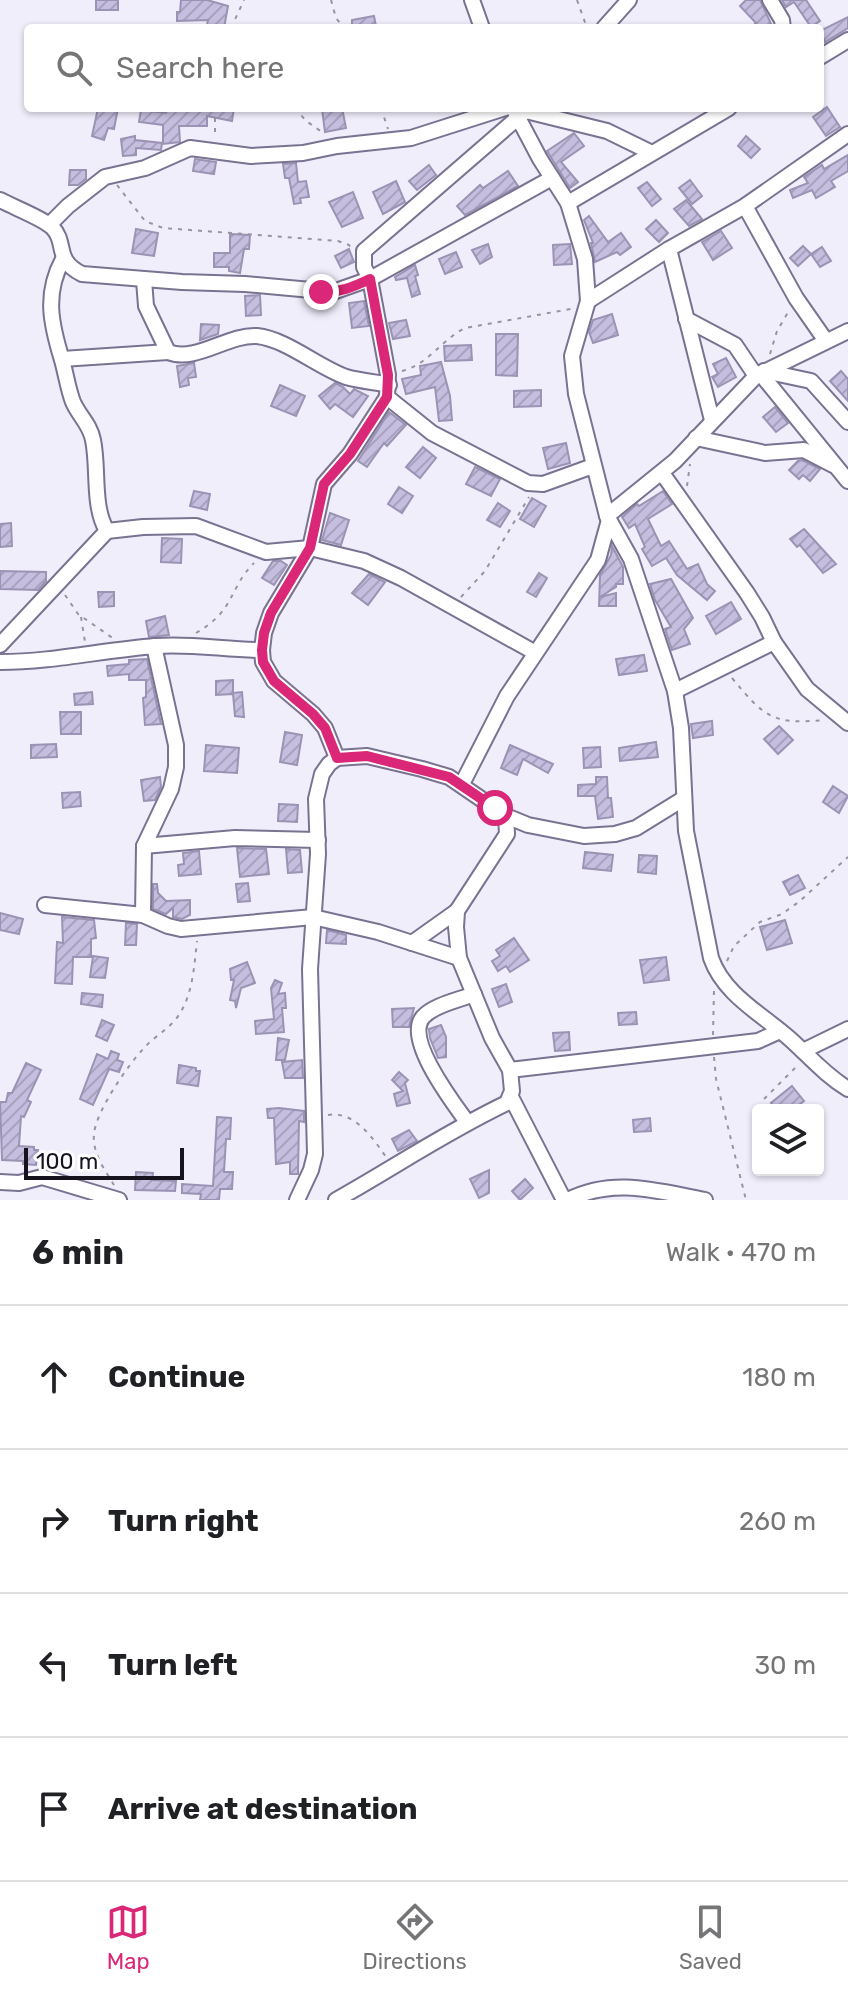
<!DOCTYPE html>
<html lang="en">
<head>
<meta charset="utf-8">
<style>
  :root { --surface:#fff; --page:#f6f6f6; --text:#202124; --muted:#757577; --line:#e0e0e0; --accent:#db2777 }
  body { margin:0; font-family:Rubik,sans-serif; background:var(--page); color:var(--text) }
  .controls { position:absolute; right:24px; bottom:24px; display:grid; overflow:hidden; border-radius:8px; box-shadow:0 2px 6px #0004 }
  .controls button { width:72px; height:72px; display:grid; place-items:center; padding:0; border:0; border-bottom:2px solid var(--line); background:var(--surface); color:var(--text); font:40px sans-serif }
  .scale { position:absolute; left:24px; bottom:20px; width:160px; box-sizing:border-box; padding-left:8px; border:4px solid #16131f; border-top:0; font-size:22px; line-height:28px; white-space:nowrap; color:#16131f; -webkit-text-stroke:6px #fdfdfd; paint-order:stroke }
  .stop { position:absolute; width:24px; height:24px; margin:-18px; border:6px solid #db2777; border-radius:50%; background:#fff }
  .stop.end { background:#db2777; border-color:#fff; box-shadow:0 2px 8px #0008 }
  .list { margin:0; padding:0; list-style:none }
  h2 { display:flex; justify-content:space-between; align-items:center; height:104px; margin:0; padding:0 32px; font-size:34px }
  h2 small { font-size:26px; font-weight:400; color:var(--muted) }
  .list li { display:grid; grid-template-columns:52px 1fr auto; gap:24px; align-items:center; box-sizing:border-box; height:144px; padding:0 32px; border-top:2px solid var(--line) }
  .list b { display:block; font-size:30px; white-space:nowrap }
  .list em { font-size:26px; font-style:normal; color:var(--muted) }
  .icon { flex:none; width:44px; height:44px; fill:none; stroke:currentColor; stroke-width:2; stroke-linecap:round; stroke-linejoin:round }
  .map { position:relative; flex:none; width:848px; height:1200px; overflow:hidden }
  .search { position:absolute; background:var(--surface); box-shadow:0 2px 6px #0004; left:24px; right:24px; top:24px; height:88px; display:flex; align-items:center; gap:20px; box-sizing:border-box; padding:0 28px; border-radius:8px; color:var(--muted); font-size:30px }
  .sheet { height:680px; background:var(--surface) }
  nav { display:flex; justify-content:space-around; align-items:center; box-sizing:border-box; height:112px; border-top:2px solid var(--line); background:var(--surface); font-size:22px; color:var(--muted) }
  nav a { display:grid; justify-items:center; gap:4px }
  nav .on { color:var(--accent) }
  .map>svg:first-child { display:block }
  .building { fill:url(#building-hatch); stroke:#9b93b3; stroke-width:2 }
  .lines { fill:none; stroke-linecap:round; stroke-linejoin:round }
  .minor-casing { stroke:#7a7291; stroke-width:18 }
  .path { stroke:#9794a1; stroke-width:2; stroke-dasharray:4 6; stroke-linecap:butt }
  .minor { stroke:#fff; stroke-width:14 }
  .route { stroke:#db2777; stroke-width:10 }
</style>
</head>
<body>
<div class="map">
<svg width="848" height="1200" viewBox="0 0 848 1200">
  <defs>
    <pattern id="building-hatch" width="6" height="6" patternUnits="userSpaceOnUse" patternTransform="scale(2)"><rect width="6" height="6" fill="#c6bedf"/><path d="M-1 1l2-2M0 6l6-6M5 7l2-2" fill="none" stroke="#a9a2bf"/></pattern>
  </defs>
  <rect width="100%" height="100%" fill="#f1eefc"/>
  <g class="building">
    <rect x="96" y="0" width="22" height="10"/>
    <polygon points="181,0 207,0 228,6 224,28 207,25 208,20 177,21 177,12 180,12"/>
    <polygon points="746,0 760,0 773,28 751,28 756,23 740,6"/>
    <polygon points="782,0 806,0 820,21 811,27 794,2 786,7"/>
    <polygon points="374,16 376,26 352,28 352,20"/>
    <polygon points="848,17 848,28 825,42 820,31"/>
    <polygon points="827,107 840,127 826,136 813,117"/>
    <polygon points="98,108 118,108 114,129 108,128 104,140 92,136"/>
    <polygon points="168,108 234,108 232,121 207,116 207,126 179,126 180,142 163,144 163,125 139,122 141,110 166,113"/>
    <polygon points="342,108 346,128 325,132 322,109"/>
    <polygon points="574,133 584,146 561,162 578,182 570,188 547,151"/>
    <polygon points="135,136 135,140 162,143 161,150 136,148 136,155 123,156 121,139"/>
    <polygon points="746,136 760,149 751,158 738,146"/>
    <polygon points="848,155 848,171 831,181 835,187 816,198 812,190 793,198 790,190 808,183 804,177 822,165 824,169"/>
    <polygon points="195,159 216,162 214,174 193,171"/>
    <polygon points="296,163 298,182 306,181 309,197 300,198 301,203 294,204 289,178 285,178 283,164"/>
    <polygon points="429,165 436,175 417,190 409,181"/>
    <polygon points="70,170 86,170 86,179 78,185 69,185"/>
    <polygon points="508,171 518,186 465,215 457,206 480,185 483,188"/>
    <polygon points="690,180 702,196 692,204 679,188"/>
    <polygon points="396,181 405,202 383,214 373,192"/>
    <polygon points="647,182 661,199 652,206 638,188"/>
    <polygon points="353,192 363,218 342,227 329,202"/>
    <polygon points="686,200 702,219 689,226 674,209"/>
    <polygon points="589,216 608,242 621,233 631,247 620,255 617,252 595,262 591,243 593,243 584,220"/>
    <polygon points="656,220 668,233 659,242 646,229"/>
    <polygon points="136,229 158,233 154,256 132,253"/>
    <polygon points="721,231 732,248 713,260 702,242"/>
    <polygon points="230,234 250,235 249,249 244,249 240,273 229,271 229,267 214,267 214,253 230,253"/>
    <polygon points="488,244 492,257 480,264 472,250"/>
    <polygon points="570,244 572,264 554,265 553,245"/>
    <polygon points="803,246 811,254 798,266 790,258"/>
    <polygon points="822,247 831,261 820,267 811,254"/>
    <polygon points="349,249 354,262 341,268 335,256"/>
    <polygon points="456,252 462,267 445,274 439,259"/>
    <polygon points="415,265 418,275 415,276 420,294 412,297 407,278 396,280 395,277"/>
    <polygon points="260,295 261,315 246,316 245,296"/>
    <polygon points="364,301 369,326 352,328 349,303"/>
    <polygon points="612,314 618,335 593,343 589,332 593,320"/>
    <polygon points="406,320 410,336 393,339 389,323"/>
    <polygon points="201,324 219,325 218,334 200,340"/>
    <polygon points="496,334 518,334 517,376 496,375"/>
    <polygon points="471,345 472,360 445,361 444,346"/>
    <polygon points="726,358 736,377 718,387 712,377 718,374 713,364"/>
    <polygon points="441,362 450,396 452,420 439,421 435,387 406,394 402,379 421,375 420,366"/>
    <polygon points="194,363 196,377 188,378 189,385 180,387 177,366"/>
    <polygon points="841,371 848,379 848,401 830,381"/>
    <polygon points="335,383 343,387 350,394 354,389 368,396 353,417 335,404 330,409 319,396"/>
    <polygon points="280,385 305,396 296,416 271,406"/>
    <polygon points="541,390 541,406 514,407 514,391"/>
    <polygon points="775,407 788,423 776,432 763,417"/>
    <polygon points="389,412 406,425 387,446 384,443 367,467 358,461"/>
    <polygon points="566,443 570,463 548,469 543,448"/>
    <polygon points="423,447 436,458 420,478 406,467"/>
    <polygon points="802,460 820,469 810,481 803,475 799,479 789,470 798,461"/>
    <polygon points="475,467 500,479 491,496 466,484"/>
    <polygon points="399,487 413,496 402,513 388,504"/>
    <polygon points="194,491 210,494 207,510 190,506"/>
    <polygon points="663,491 672,504 648,519 661,546 669,541 687,569 698,564 707,584 715,591 707,600 677,575 666,558 652,566 642,549 645,547 635,524 629,528 622,517 637,504 639,506"/>
    <polygon points="532,498 546,506 534,527 520,519"/>
    <polygon points="498,503 510,511 500,527 487,520"/>
    <polygon points="330,513 349,520 341,545 322,540"/>
    <polygon points="11,523 12,546 0,547 0,524"/>
    <polygon points="804,529 836,564 823,573 800,545 797,547 790,539"/>
    <polygon points="162,538 182,539 181,563 161,562"/>
    <polygon points="612,546 623,567 623,584 616,584 616,587 600,597 616,593 616,606 599,606 600,575 611,555"/>
    <polygon points="273,561 281,561 287,565 274,585 262,578"/>
    <polygon points="0,571 46,572 46,581 38,590 0,589"/>
    <polygon points="539,573 547,578 536,597 527,592"/>
    <polygon points="369,574 385,582 368,605 352,593"/>
    <polygon points="671,579 693,618 684,629 690,644 672,650 665,629 671,627 655,600 650,584"/>
    <polygon points="98,592 114,592 114,606 99,607"/>
    <polygon points="731,602 741,619 716,634 706,616"/>
    <polygon points="165,616 169,635 149,637 146,621"/>
    <polygon points="644,655 647,671 619,675 616,659"/>
    <polygon points="147,659 161,724 145,725 143,698 146,697 146,680 129,680 129,674 108,676 107,666 129,664 129,660"/>
    <polygon points="233,680 233,693 242,692 244,717 235,716 233,694 216,695 216,681"/>
    <polygon points="92,692 93,704 75,705 74,694"/>
    <polygon points="60,712 81,712 81,734 61,734"/>
    <polygon points="712,721 713,735 693,738 691,724"/>
    <polygon points="779,726 793,740 778,754 764,739"/>
    <polygon points="285,732 302,735 297,765 280,762"/>
    <polygon points="656,742 658,757 620,761 619,748"/>
    <polygon points="56,744 57,757 31,758 31,745"/>
    <polygon points="206,745 239,748 237,773 204,771"/>
    <polygon points="510,745 553,764 548,773 523,759 517,775 501,768"/>
    <polygon points="600,747 601,767 584,768 583,748"/>
    <polygon points="160,777 161,787 155,800 144,801 141,780"/>
    <polygon points="596,777 607,777 608,798 611,798 613,817 598,819 595,796 578,796 578,785 596,784"/>
    <polygon points="833,786 848,796 839,813 823,802"/>
    <polygon points="80,792 81,806 63,808 62,793"/>
    <polygon points="279,804 298,805 297,822 278,821"/>
    <polygon points="237,848 266,849 269,874 240,877"/>
    <polygon points="286,849 300,850 302,872 288,873"/>
    <polygon points="199,851 201,874 179,876 178,865 184,864 183,853"/>
    <polygon points="585,852 613,855 611,871 583,868"/>
    <polygon points="639,855 657,856 656,874 638,872"/>
    <polygon points="798,875 805,888 790,895 783,882"/>
    <polygon points="248,883 250,901 238,902 236,884"/>
    <polygon points="153,884 157,884 158,893 166,901 190,900 190,915 182,919 173,917 173,908 166,914 153,909"/>
    <polygon points="0,913 23,919 19,934 0,930"/>
    <polygon points="62,917 94,920 96,938 91,939 91,957 73,957 72,984 55,983 57,942 63,943"/>
    <polygon points="785,920 792,943 767,950 760,927"/>
    <polygon points="126,923 137,924 136,945 125,945"/>
    <polygon points="327,930 346,935 346,944 326,943"/>
    <polygon points="514,938 529,960 510,972 506,966 498,971 492,961 500,956 496,950"/>
    <polygon points="93,956 108,958 105,978 90,977"/>
    <polygon points="666,957 669,980 644,983 640,960"/>
    <polygon points="247,962 255,983 241,988 236,1008 235,1001 230,1000 234,980 231,980 230,969"/>
    <polygon points="275,980 282,983 278,994 285,993 286,1008 282,1008 284,1032 256,1034 255,1021 274,1019 271,988"/>
    <polygon points="506,984 512,1002 499,1007 492,989"/>
    <polygon points="82,993 103,995 102,1007 81,1004"/>
    <polygon points="414,1008 409,1027 393,1027 392,1009"/>
    <polygon points="636,1012 637,1024 619,1025 618,1013"/>
    <polygon points="102,1020 114,1025 107,1041 96,1036"/>
    <polygon points="441,1025 446,1037 446,1057 438,1058 430,1038 429,1029"/>
    <polygon points="569,1032 570,1050 555,1051 553,1033"/>
    <polygon points="278,1038 289,1040 285,1060 276,1060"/>
    <polygon points="111,1051 119,1054 117,1060 123,1062 119,1072 109,1069 93,1105 80,1099 97,1054 108,1059"/>
    <polygon points="302,1060 303,1078 285,1078 282,1062"/>
    <polygon points="26,1063 41,1070 27,1100 31,1102 24,1117 21,1116 19,1146 34,1147 34,1150 38,1150 36,1165 23,1164 23,1161 2,1160 0,1102 6,1102 8,1093 12,1093"/>
    <polygon points="179,1065 196,1068 196,1071 200,1071 198,1086 177,1083"/>
    <polygon points="399,1072 408,1080 405,1083 410,1103 397,1106 394,1094 403,1091 392,1080"/>
    <polygon points="792,1086 804,1101 792,1110 777,1110 771,1103"/>
    <polygon points="279,1108 304,1111 304,1122 299,1121 298,1174 290,1174 290,1162 276,1164 274,1118 268,1118 267,1109"/>
    <polygon points="217,1117 231,1118 230,1139 226,1139 224,1172 233,1172 232,1189 220,1189 219,1200 200,1200 201,1194 182,1193 182,1184 213,1186"/>
    <polygon points="650,1118 651,1131 634,1132 633,1120"/>
    <polygon points="409,1130 417,1141 398,1151 392,1139"/>
    <polygon points="489,1170 489,1193 479,1198 470,1179"/>
    <polygon points="136,1172 153,1173 152,1180 176,1181 175,1191 135,1190"/>
    <polygon points="525,1179 533,1188 520,1200 512,1191"/>
  </g>
  <g class="lines">
    <g class="minor-casing">
      <g id="minor">
        <polyline points="472,0 482,28"/>
        <polyline points="770,0 782,20 783,28"/>
        <polyline points="604,28 629,0"/>
        <polyline points="820,57 848,40"/>
        <path d="M513,108L540,159L568,203L585,259L588,301L572,356L576,394L607,516L631,559L675,691L681,728L686,831L711,958C724,995 762,1014 790,1039C809,1056 825,1075 848,1089"/>
        <polyline points="526,111 607,131 650,152"/>
        <path d="M0,200C13,207 42,218 52,227C68,244 53,259 82,274L182,282L245,284L333,292L370,279L552,178"/>
        <polyline points="568,203 729,108"/>
        <polyline points="745,206 796,298 826,341"/>
        <polyline points="49,225 68,206 105,177 145,168 190,148 251,156 303,153 337,146 411,138 505,108"/>
        <polyline points="669,249 712,420"/>
        <path d="M63,259C44,294 51,324 62,360C66,374 68,389 73,402C79,416 90,424 93,440C99,469 92,506 107,531L143,527L196,526L266,552L310,548L364,561L401,578L534,652"/>
        <path d="M144,280L146,306L168,352C196,363 228,334 257,336C286,339 318,367 346,377C360,381 375,382 389,385"/>
        <polyline points="588,301 669,249 745,206 848,134"/>
        <polyline points="686,319 735,345 756,376"/>
        <polyline points="62,359 168,352"/>
        <polyline points="764,371 811,381 848,422"/>
        <polyline points="760,373 848,481"/>
        <polyline points="387,397 432,433 528,483 543,484 593,466"/>
        <polyline points="696,438 765,453 804,450 833,465"/>
        <polyline points="662,473 747,593 762,617 774,642 807,689 848,723"/>
        <polyline points="607,516 675,461 756,376 848,331"/>
        <polyline points="0,645 107,531"/>
        <path d="M0,662C53,662 103,650 156,646C190,643 227,650 262,650"/>
        <polyline points="675,691 774,642"/>
        <polyline points="337,758 325,728 313,714 274,681 263,662 262,650 264,633 271,613 310,548 324,484 350,454 387,397 388,375 370,279 364,267 364,251 529,108"/>
        <polyline points="462,784 507,696 598,560 609,520"/>
        <polyline points="144,846 235,838 318,840"/>
        <polyline points="45,905 143,915 168,926 181,929 313,917 378,932 459,958"/>
        <polyline points="143,915 144,846 171,789 176,767 176,745 154,646"/>
        <polyline points="412,943 457,911"/>
        <polyline points="803,1051 848,1029"/>
        <polyline points="510,1070 758,1041 780,1031"/>
        <polyline points="511,1097 564,1200"/>
        <path d="M467,1122C454,1104 404,1039 423,1017C434,1005 459,1000 474,994"/>
        <polyline points="0,1182 19,1183 42,1177 119,1200"/>
        <polyline points="297,1200 311,1170 315,1154 310,969 318,854 316,799 322,774 329,764 337,758 367,756 422,769 449,777 506,816 528,825 584,836 615,834 636,828 683,799"/>
        <path d="M336,1200C393,1168 448,1131 507,1103L512,1091L510,1070L492,1038L459,958L456,927L457,911L507,834L506,816"/>
        <path d="M568,1200C614,1177 657,1191 705,1200"/>
      </g>
    </g>
    <g class="path">
      <polyline points="331,0 336,18 344,28"/>
      <polyline points="577,0 587,28"/>
      <polyline points="231,28 244,0"/>
      <polyline points="215,108 215,138"/>
      <polyline points="295,108 306,121 325,134"/>
      <polyline points="381,108 388,129"/>
      <polyline points="117,185 145,221 163,228 338,241 349,245 352,249"/>
      <polyline points="770,354 777,331 790,309"/>
      <path d="M402,371C429,364 441,340 465,328L571,309"/>
      <polyline points="687,486 690,464"/>
      <polyline points="65,595 78,614 114,639"/>
      <polyline points="461,597 485,571 529,497"/>
      <polyline points="81,617 85,642"/>
      <path d="M196,633C236,610 228,589 254,563"/>
      <path d="M732,678C764,717 773,725 824,720"/>
      <polyline points="727,961 734,946 760,922 782,914 800,901 848,857"/>
      <polyline points="713,1035 714,989"/>
      <polyline points="714,1057 716,1079 746,1200"/>
      <polyline points="764,1099 798,1065"/>
      <path d="M328,1115C355,1111 372,1137 386,1157"/>
      <path d="M114,1185C105,1170 92,1153 94,1134C96,1111 128,1065 144,1048C154,1037 167,1030 176,1019C193,997 194,967 197,941"/>
    </g>
    <use href="#minor" class="minor"/>
  </g>
  <g class="lines">
    <path class="route" d="M321,292C339,293 353,287 370,279L388,375L387,397L350,454L324,484L310,548L271,613L264,633L262,650L263,662L274,681L313,714L325,728L337,758L367,756L449,777L495,808"/>
  </g>
</svg>
<div class="controls">
<button><svg class="icon" aria-label="layers" viewBox="0 0 24 24"><path d="M12 4l9 5-9 5-9-5zM3 14l9 5 9-5"/></svg></button>
</div>
<div class="scale">100 m</div>
<div class="stop" style="left:495px;top:808px"></div>
<div class="stop end" style="left:321px;top:292px"></div>
<div class="search"><svg class="icon" aria-label="search" viewBox="0 0 24 24"><circle cx="10" cy="10" r="6"/><path d="M15 15l6 6"/></svg>Search here</div>
</div>
<section class="sheet">
<h2>6 min<small>Walk · 470 m</small></h2>
<ul class="list">
<li><svg class="icon" aria-label="ahead" viewBox="0 0 24 24"><path d="M12 20V5M6 11l6-6 6 6"/></svg><div><b>Continue</b></div><em>180 m</em></li>
<li><svg class="icon" aria-label="right" viewBox="0 0 24 24"><path d="M7 20v-9h11M14 6l5 5-5 5"/></svg><div><b>Turn right</b></div><em>260 m</em></li>
<li><svg class="icon" aria-label="left" viewBox="0 0 24 24"><path d="M17 20v-9H6M10 6l-5 5 5 5"/></svg><div><b>Turn left</b></div><em>30 m</em></li>
<li><svg class="icon" aria-label="arrive" viewBox="0 0 24 24"><path d="M6 21V4h12l-3 4 3 4H6"/></svg><div><b>Arrive at destination</b></div></li>
</ul>
</section>
<nav>
<a class="on"><svg class="icon" aria-label="map" viewBox="0 0 24 24"><path d="M3 6l6-2 6 2 6-2v14l-6 2-6-2-6 2zM9 4v14M15 6v14"/></svg>Map</a>
<a><svg class="icon" aria-label="directions" viewBox="0 0 24 24"><path d="M12 3l9 9-9 9-9-9zM9 14v-3h6M13 9l2 2-2 2"/></svg>Directions</a>
<a><svg class="icon" aria-label="saved" viewBox="0 0 24 24"><path d="M7 4h10v16l-5-4-5 4z"/></svg>Saved</a>
</nav>
</body>
</html>
